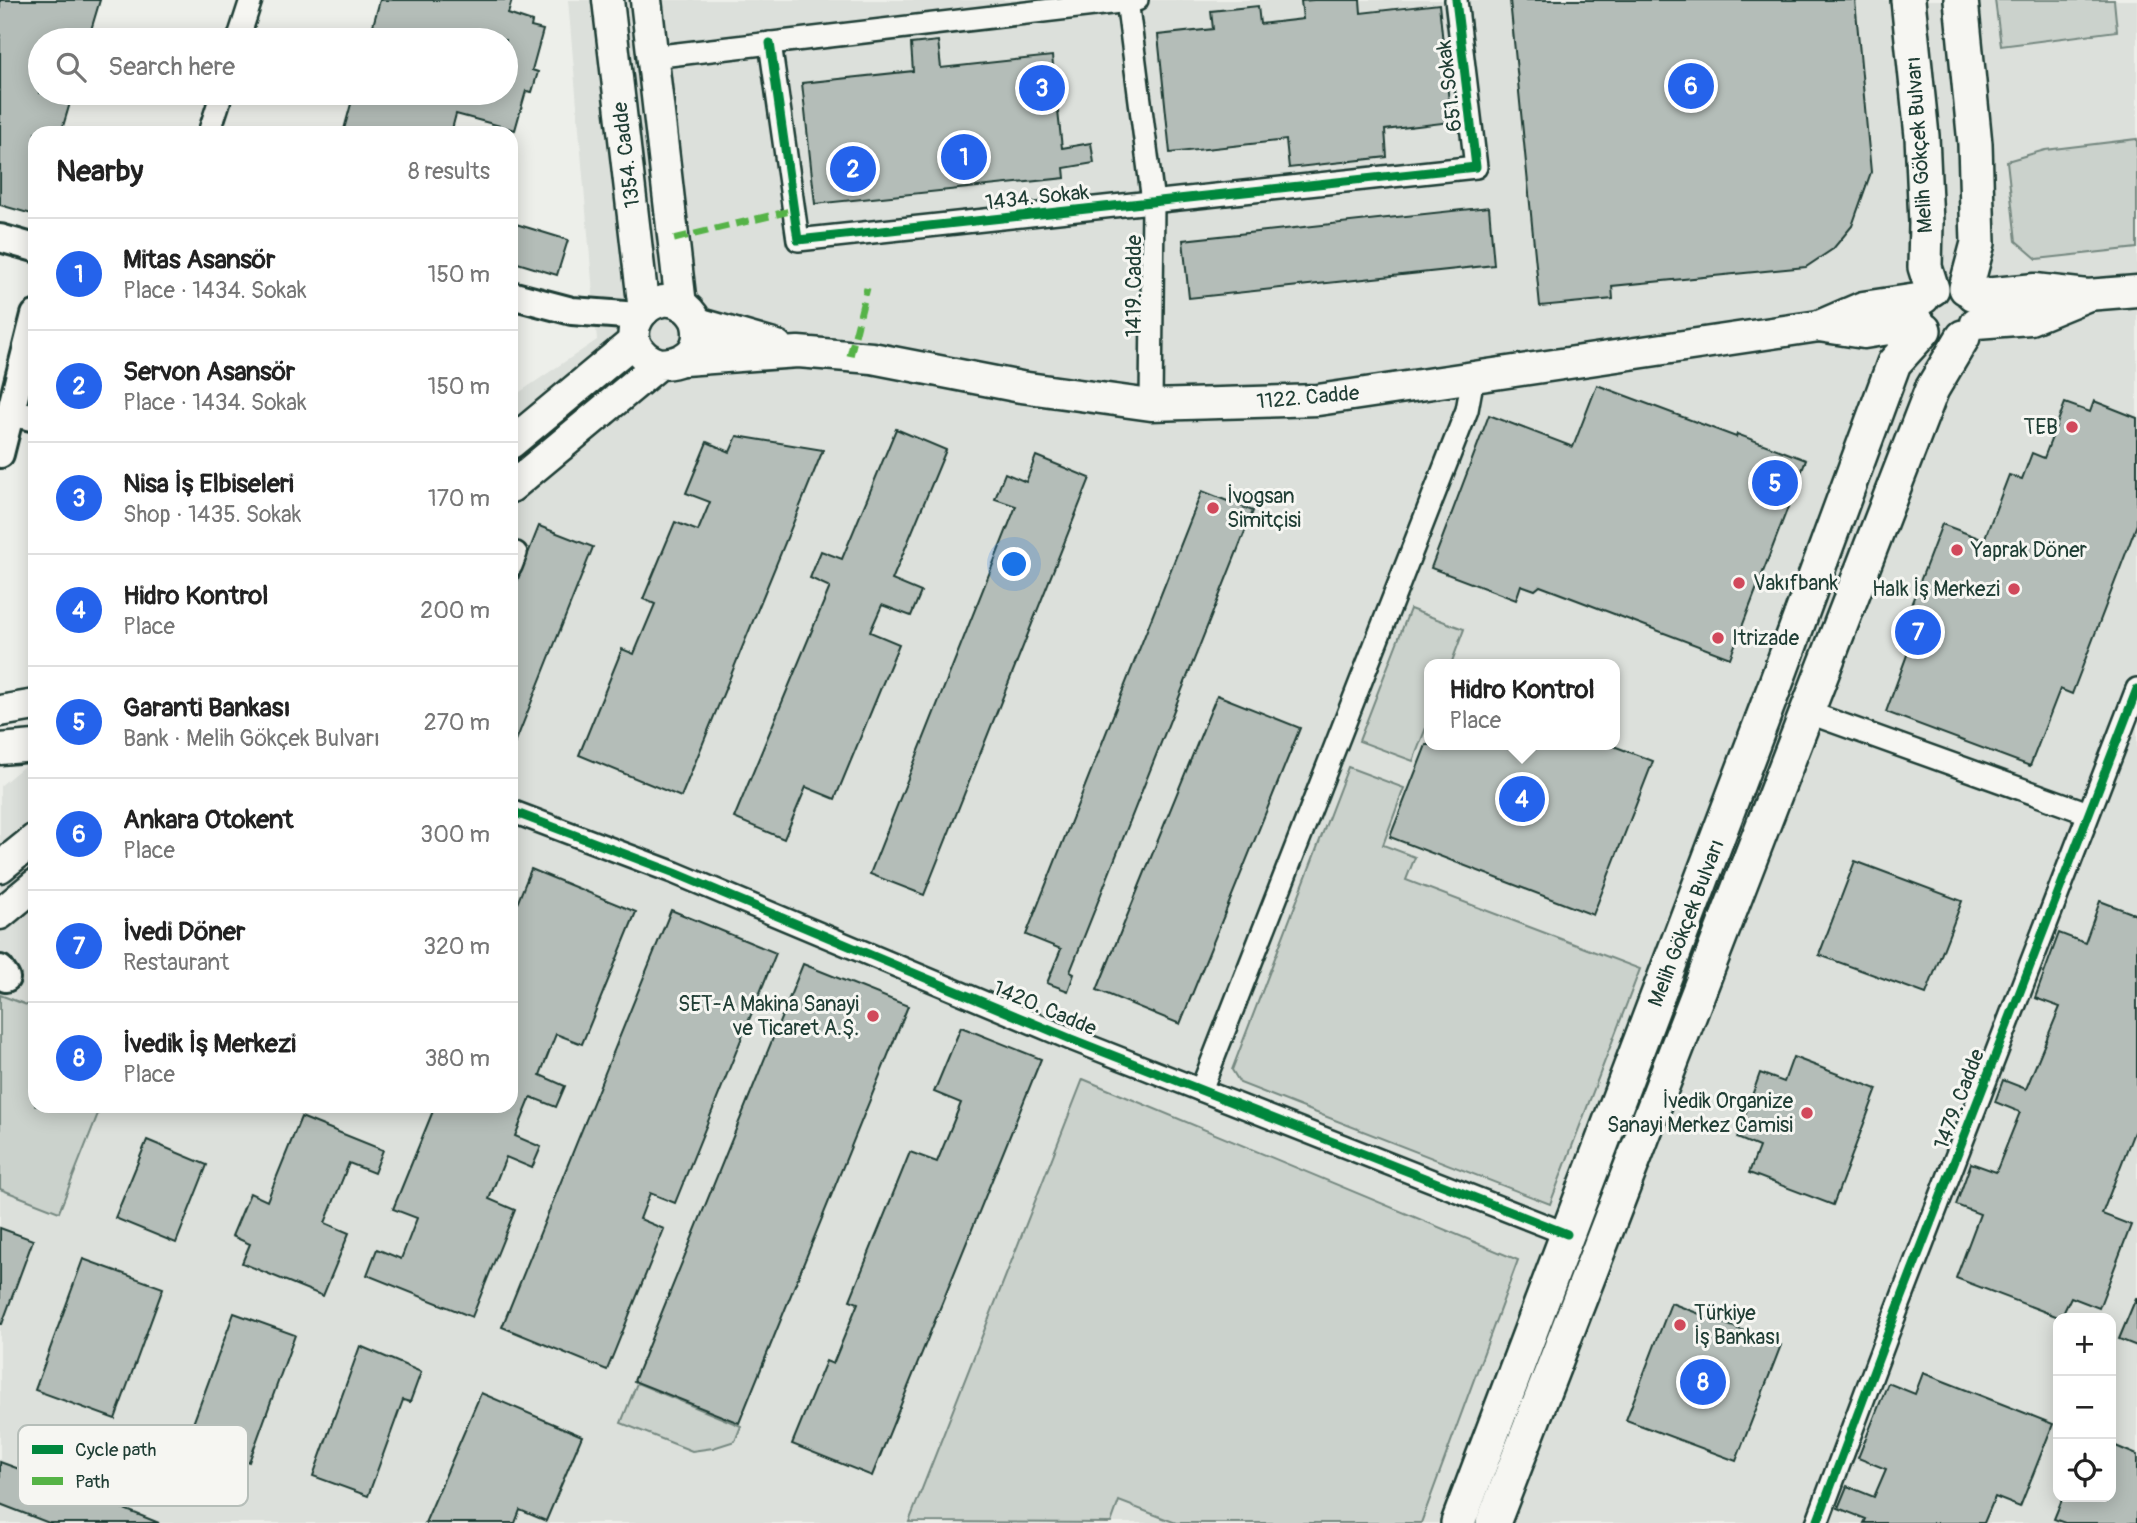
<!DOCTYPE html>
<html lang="en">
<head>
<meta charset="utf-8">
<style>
  :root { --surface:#fff; --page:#f6f6f6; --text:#222; --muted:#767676; --line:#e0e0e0; --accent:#2563eb }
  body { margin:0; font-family:Pangolin,sans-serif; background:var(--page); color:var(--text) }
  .controls { position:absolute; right:21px; bottom:21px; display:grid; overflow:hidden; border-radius:14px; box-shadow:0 4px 18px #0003 }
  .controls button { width:63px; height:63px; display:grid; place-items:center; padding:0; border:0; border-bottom:2px solid var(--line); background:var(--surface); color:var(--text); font:35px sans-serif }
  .you { position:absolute; left:1015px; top:565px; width:24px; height:24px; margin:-18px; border:5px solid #fff; border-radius:50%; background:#1a73e8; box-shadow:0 0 0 10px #1a73e833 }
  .badge { display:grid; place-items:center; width:46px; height:46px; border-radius:50%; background:var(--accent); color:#fff; font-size:23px; font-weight:700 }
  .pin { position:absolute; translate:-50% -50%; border:4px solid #fff; box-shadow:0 2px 7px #0006 }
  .popup { position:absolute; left:1424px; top:659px; width:196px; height:91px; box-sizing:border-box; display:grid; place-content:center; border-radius:14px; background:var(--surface); filter:drop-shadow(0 2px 5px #0005); font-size:23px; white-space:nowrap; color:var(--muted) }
  .popup b { font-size:26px; color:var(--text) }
  .popup::after { content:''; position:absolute; left:50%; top:100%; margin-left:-14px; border:14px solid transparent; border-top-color:var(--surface) }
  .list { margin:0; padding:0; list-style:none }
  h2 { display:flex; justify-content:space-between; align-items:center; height:91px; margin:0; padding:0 28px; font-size:30px }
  h2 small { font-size:23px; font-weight:400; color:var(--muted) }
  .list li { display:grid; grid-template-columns:46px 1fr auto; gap:21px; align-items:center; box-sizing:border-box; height:112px; padding:0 28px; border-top:2px solid var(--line) }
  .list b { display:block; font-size:26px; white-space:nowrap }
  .list p { margin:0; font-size:23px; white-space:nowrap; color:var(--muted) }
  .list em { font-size:23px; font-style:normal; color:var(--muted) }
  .icon { flex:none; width:38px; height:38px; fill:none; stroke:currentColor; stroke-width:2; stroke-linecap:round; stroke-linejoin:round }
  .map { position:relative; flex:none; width:2137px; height:1523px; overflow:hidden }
  .search { position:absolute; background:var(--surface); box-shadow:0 4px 18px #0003; left:28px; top:28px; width:490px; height:77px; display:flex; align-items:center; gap:18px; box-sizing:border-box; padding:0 24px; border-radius:38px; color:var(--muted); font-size:26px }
  .panel { position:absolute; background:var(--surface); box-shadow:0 4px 18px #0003; left:28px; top:126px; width:490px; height:987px; border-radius:21px }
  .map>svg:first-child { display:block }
  .built { fill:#dce0db; fill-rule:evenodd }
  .green { fill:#cbd2cc; stroke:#758880; stroke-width:2 }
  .building { fill:#b4bdb8; stroke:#1f3d34; stroke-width:2 }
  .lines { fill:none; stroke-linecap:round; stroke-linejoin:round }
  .minor-casing { stroke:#1f3d34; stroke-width:26 }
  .tertiary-casing { stroke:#1f3d34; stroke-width:32 }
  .secondary-casing { stroke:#1f3d34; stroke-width:35 }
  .primary-casing { stroke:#1f3d34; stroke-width:38 }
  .minor { stroke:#f6f6f2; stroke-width:21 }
  .tertiary { stroke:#f6f6f2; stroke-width:26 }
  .secondary { stroke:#f6f6f2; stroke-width:30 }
  .primary { stroke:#f6f6f2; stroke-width:33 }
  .quiet { stroke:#55b346; stroke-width:7; stroke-dasharray:14 7; stroke-linecap:butt }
  .cycleway-casing { stroke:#f6f6f2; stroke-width:13 }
  .cycleway { stroke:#00873e; stroke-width:9 }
  .poi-dot { fill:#d1495b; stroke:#f6f6f2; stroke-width:2.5 }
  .labels { text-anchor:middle; stroke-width:6; stroke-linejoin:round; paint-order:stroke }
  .street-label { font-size:21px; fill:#1f3d34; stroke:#f6f6f2 }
  .poi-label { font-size:21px; fill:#1f3d34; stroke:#f6f6f2; text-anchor:start }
  .key { fill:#f6f6f2; stroke:#b6beb9; stroke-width:2 }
  .key-label { font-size:19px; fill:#1f3d34 }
</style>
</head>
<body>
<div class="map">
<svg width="2137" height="1523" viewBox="0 0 2137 1523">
  <rect width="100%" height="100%" fill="#edefea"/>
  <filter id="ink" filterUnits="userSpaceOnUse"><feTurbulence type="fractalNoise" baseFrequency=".0143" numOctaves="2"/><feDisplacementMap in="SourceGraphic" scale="14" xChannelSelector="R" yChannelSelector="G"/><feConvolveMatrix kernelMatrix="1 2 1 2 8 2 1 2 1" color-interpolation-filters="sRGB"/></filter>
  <g filter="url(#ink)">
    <path class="built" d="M568,0H2137V1523H0V786L35,757V1106H511V398L597,340ZM1429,664H1615V745H1429ZM2058,1318H2111V1497H2058Z"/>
    <g class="green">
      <polygon points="1995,0 2114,0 2117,31 2001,46"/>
      <polygon points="2137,139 2137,248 2037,259 2016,241 2007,161 2045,150"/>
      <polygon points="1410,609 1464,629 1451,664 1429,664 1429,720 1413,761 1359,741"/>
      <polygon points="1348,767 1404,788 1383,845 1415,857 1406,880 1640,969 1550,1204 1240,1083 1232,1070"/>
      <polygon points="0,995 35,1008 35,1106 101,1106 59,1212 0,1189"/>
      <polygon points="1083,1079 1518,1260 1421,1523 1176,1523 1119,1501 1111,1523 909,1522"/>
      <polygon points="637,1383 741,1426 735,1441 713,1448 692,1451 621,1423"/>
    </g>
    <g class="building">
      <polygon points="0,0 100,0 88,40 40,40 40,93 73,93 61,133 35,133 35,215 0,205"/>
      <polygon points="380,0 512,0 508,14 532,22 531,27 543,30 532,70 538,72 532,92 526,91 515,130 456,114 451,133 343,133 354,93 506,93 506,40 369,40"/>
      <polygon points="1314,0 1360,0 1361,13 1439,4 1451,122 1385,130 1387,157 1289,168 1286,140 1170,153 1158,35 1213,29 1211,11 1258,6 1260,24 1303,19 1301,1"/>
      <polygon points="1510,0 1855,0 1871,172 1852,226 1833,249 1806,267 1612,286 1613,299 1540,306"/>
      <polygon points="938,41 941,68 1052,56 1062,148 1091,143 1094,163 1064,168 1065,178 815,204 802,83 913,71 911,44"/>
      <polygon points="1489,207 1494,265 1189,298 1183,240"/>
      <polygon points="516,224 568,240 557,275 511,261 511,241"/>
      <polygon points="1597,385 1736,437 1737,434 1806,460 1730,658 1540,586 1535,590 1521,585 1516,600 1431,568 1489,415 1573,447"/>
      <polygon points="2094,401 2137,418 2137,524 2072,694 2060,689 2030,766 1886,712 1911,644 1898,639 1942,524 1984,540 2009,475 2022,479 2032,453 2044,458 2065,403 2090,412"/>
      <polygon points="896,429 946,450 892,580 921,592 911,616 882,605 870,632 899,644 835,799 806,787 784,839 734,818 830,587 810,578 821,551 842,559"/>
      <polygon points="737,436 823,450 681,797 579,755 622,649 634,654 655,604 643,599 675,522 698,531 710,502 686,493 707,442 730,452"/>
      <polygon points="1036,456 1090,478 924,895 870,874 1016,506 995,499 1005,473 1026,482"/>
      <polygon points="1202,491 1253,511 1070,972 1074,974 1068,991 1047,983 1061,949 1026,935"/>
      <polygon points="539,526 593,547 512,751 511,597"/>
      <polygon points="1217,695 1300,728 1180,1024 1097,990"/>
      <polygon points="1426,745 1611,745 1653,761 1593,915 1390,837"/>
      <polygon points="1855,861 1962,901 1926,994 1819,955"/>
      <polygon points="531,869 636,912 582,1044 556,1034 540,1075 565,1086 556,1107 531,1097 515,1136 541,1147 532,1168 506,1157 489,1199 515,1210 472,1317 367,1275 377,1249 401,1259 417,1218 393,1209 435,1106 511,1106 511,919"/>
      <polygon points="2100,901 2137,915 2137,1133 2134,1132 2102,1214 2131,1225 2099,1308 2071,1297 2061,1318 1956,1278 1980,1214 1956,1205 1971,1163 1996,1172 2020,1112 1995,1102 2003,1080 2026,1089 2060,1007 2035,998 2059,933 2085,943"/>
      <polygon points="671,910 776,953 675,1203 650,1193 640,1219 664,1229 607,1370 502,1327"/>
      <polygon points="803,964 908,1006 739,1423 634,1381"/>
      <polygon points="961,1027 1041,1059 872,1476 792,1444 826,1361 833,1364 858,1303 850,1300 910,1152 937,1162 961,1103 934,1092"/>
      <polygon points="1793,1057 1877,1089 1833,1205 1749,1173 1759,1147 1737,1138 1760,1073 1784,1082"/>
      <polygon points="301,1117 383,1150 374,1173 349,1163 325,1223 349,1233 323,1296 242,1263 250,1244 232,1236 250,1193 267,1201"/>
      <polygon points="147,1140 207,1165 176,1243 115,1218"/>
      <polygon points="0,1228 33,1240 2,1324 0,1324"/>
      <polygon points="83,1259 163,1288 115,1419 35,1390"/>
      <polygon points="2136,1298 2137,1298 2137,1346 2119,1339"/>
      <polygon points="1671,1303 1781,1345 1736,1461 1626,1420"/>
      <polygon points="234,1313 295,1335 249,1462 187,1440"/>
      <polygon points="360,1346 421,1372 410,1402 403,1400 368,1496 313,1476"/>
      <polygon points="1923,1373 2053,1424 2020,1507 1995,1497 1984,1523 1864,1523 1866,1519 1838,1508 1847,1486 1874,1497 1886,1469 1858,1458 1888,1383 1915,1394"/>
      <polygon points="481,1393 582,1436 546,1521 520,1510 515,1523 425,1523"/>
      <polygon points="2111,1444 2137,1455 2137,1523 2065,1523 2054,1519 2063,1497 2111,1497"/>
      <polygon points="49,1453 101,1473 92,1496 159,1523 49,1523 0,1504 0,1462 41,1477"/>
    </g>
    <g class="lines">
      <g class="minor-casing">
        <g id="minor">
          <polyline points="1127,0 1153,202 1151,405"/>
          <polyline points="238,40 251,0"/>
          <polyline points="770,43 798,240 1476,167 1456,0"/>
          <polyline points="652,57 1137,0"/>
          <polyline points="209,133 222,93"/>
          <polyline points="511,566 516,553"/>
          <polyline points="1807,712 2088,813"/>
          <polyline points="511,811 675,873 1071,1039 1567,1234"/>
          <polyline points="1201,1090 1467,410 1473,377"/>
          <polyline points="1817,1523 1888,1333 2137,689"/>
        </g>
      </g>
      <g class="tertiary-casing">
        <g id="tertiary">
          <polyline points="0,238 35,248"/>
          <polyline points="511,295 572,311 638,316"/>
          <polyline points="11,412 35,418"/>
          <polyline points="0,454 35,315"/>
          <polyline points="0,969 6,978"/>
        </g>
      </g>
      <g class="secondary-casing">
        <g id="secondary">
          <polyline points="608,0 644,311"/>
          <polyline points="646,0 681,305"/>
          <polyline points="1973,295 2035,289 2087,295 2137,291"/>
          <polyline points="697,323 777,346"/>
          <polyline points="1976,323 2030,319 2086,296"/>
          <polyline points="1819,326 1864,333 1920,324"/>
          <polyline points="684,360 798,352 872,358 1021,387 1151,405 1318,400 1819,326 1863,307 1924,298"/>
          <polyline points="511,443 634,341"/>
          <path d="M511,487L659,364C683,364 703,352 697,324C695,317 691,312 685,307C649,281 605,344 659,364"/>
          <polyline points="0,711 35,705"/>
          <polyline points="0,749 35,746"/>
          <polyline points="0,867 35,839"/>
          <polyline points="0,914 35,885"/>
        </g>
      </g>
      <g class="primary-casing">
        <g id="primary">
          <polyline points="1908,0 1922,136 1926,223 1925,267 1932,289"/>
          <polyline points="1961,0 1975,144 1978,243 1966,288"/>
          <polyline points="1458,1523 1773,691 1894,363 1924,330"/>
          <polyline points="1493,1523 1932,389 1963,337"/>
        </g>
      </g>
      <use href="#minor" class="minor"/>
      <use href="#tertiary" class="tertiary"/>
      <use href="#secondary" class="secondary"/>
      <use href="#primary" class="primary"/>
      <g class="quiet">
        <polyline points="674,239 794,210"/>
        <polyline points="850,356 867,288"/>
      </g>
      <g class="cycleway-casing">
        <g id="cycleway">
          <polyline points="770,43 798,240 1476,167 1456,0"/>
          <polyline points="511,811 675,873 1071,1039 1567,1234"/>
          <polyline points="1817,1523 1888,1333 2137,689"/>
        </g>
      </g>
      <use href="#cycleway" class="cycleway"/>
    </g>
  </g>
  <g class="poi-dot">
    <circle cx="2072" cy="427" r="7"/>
    <circle cx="1213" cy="508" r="7"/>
    <circle cx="1957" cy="550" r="7"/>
    <circle cx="1739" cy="583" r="7"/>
    <circle cx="2014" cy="589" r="7"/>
    <circle cx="1718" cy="638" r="7"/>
    <circle cx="873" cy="1016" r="7"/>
    <circle cx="1807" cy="1113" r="7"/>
    <circle cx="1680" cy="1325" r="7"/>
  </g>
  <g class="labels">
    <g class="street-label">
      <text transform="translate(1449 86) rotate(-97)" y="7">651. Sokak</text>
      <text transform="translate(1919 145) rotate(-94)" y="7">Melih Gökçek Bulvarı</text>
      <text transform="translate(626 155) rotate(-97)" y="7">1354. Cadde</text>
      <text transform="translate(1037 197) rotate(-6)" y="7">1434. Sokak</text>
      <text transform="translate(1134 286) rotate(-90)" y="7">1419. Cadde</text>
      <text transform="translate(1308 397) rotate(-5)" y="7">1122. Cadde</text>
      <text transform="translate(1686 923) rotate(-69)" y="7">Melih Gökçek Bulvarı</text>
      <text transform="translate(1045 1008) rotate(23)" y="7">1420. Cadde</text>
      <text transform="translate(1959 1099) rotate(-69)" y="7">1479. Cadde</text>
    </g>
    <g class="poi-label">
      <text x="2058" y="434" text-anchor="end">TEB</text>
      <text x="1227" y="503">İvogsan<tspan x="1227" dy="24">Simitçisi</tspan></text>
      <text x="1971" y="557">Yaprak Döner</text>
      <text x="1753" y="590">Vakıfbank</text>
      <text x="2000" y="596" text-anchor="end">Halk İş Merkezi</text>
      <text x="1732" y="645">Itrizade</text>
      <text x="859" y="1011" text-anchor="end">SET-A Makina Sanayi<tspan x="859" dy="24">ve Ticaret A.Ş.</tspan></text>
      <text x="1793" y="1108" text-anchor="end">İvedik Organize<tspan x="1793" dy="24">Sanayi Merkez Camisi</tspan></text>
      <text x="1694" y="1320">Türkiye<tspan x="1694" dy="24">İş Bankası</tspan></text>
    </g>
  </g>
  <rect x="18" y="1425" width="230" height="81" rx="10" class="key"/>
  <rect x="32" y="1445" width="31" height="9" fill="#00873e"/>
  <rect x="32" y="1477" width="31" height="8" fill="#55b346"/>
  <g class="key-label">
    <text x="75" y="1456">Cycle path</text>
    <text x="75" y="1488">Path</text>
  </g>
</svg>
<div class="controls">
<button>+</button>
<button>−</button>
<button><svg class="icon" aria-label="locate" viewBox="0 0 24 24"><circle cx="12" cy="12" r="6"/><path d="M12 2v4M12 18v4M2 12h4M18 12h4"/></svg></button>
</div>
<div class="you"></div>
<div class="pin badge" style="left:964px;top:157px">1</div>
<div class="pin badge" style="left:853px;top:169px">2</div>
<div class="pin badge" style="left:1042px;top:88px">3</div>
<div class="pin badge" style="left:1522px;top:799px">4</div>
<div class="popup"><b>Hidro Kontrol</b>Place</div>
<div class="pin badge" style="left:1775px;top:483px">5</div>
<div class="pin badge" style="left:1691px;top:86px">6</div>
<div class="pin badge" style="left:1918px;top:632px">7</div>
<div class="pin badge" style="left:1703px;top:1382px">8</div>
<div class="search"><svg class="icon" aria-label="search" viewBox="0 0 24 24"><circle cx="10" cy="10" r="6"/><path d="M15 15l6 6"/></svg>Search here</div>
<section class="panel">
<h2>Nearby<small>8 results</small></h2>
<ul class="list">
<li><span class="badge">1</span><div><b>Mitas Asansör</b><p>Place · 1434. Sokak</p></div><em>150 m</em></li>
<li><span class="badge">2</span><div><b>Servon Asansör</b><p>Place · 1434. Sokak</p></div><em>150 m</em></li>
<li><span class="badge">3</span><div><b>Nisa İş Elbiseleri</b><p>Shop · 1435. Sokak</p></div><em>170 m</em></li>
<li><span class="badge">4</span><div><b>Hidro Kontrol</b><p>Place</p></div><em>200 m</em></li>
<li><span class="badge">5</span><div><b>Garanti Bankası</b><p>Bank · Melih Gökçek Bulvarı</p></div><em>270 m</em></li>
<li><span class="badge">6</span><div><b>Ankara Otokent</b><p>Place</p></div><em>300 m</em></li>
<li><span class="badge">7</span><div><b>İvedi Döner</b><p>Restaurant</p></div><em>320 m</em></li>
<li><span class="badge">8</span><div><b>İvedik İş Merkezi</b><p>Place</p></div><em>380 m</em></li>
</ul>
</section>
</div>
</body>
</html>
